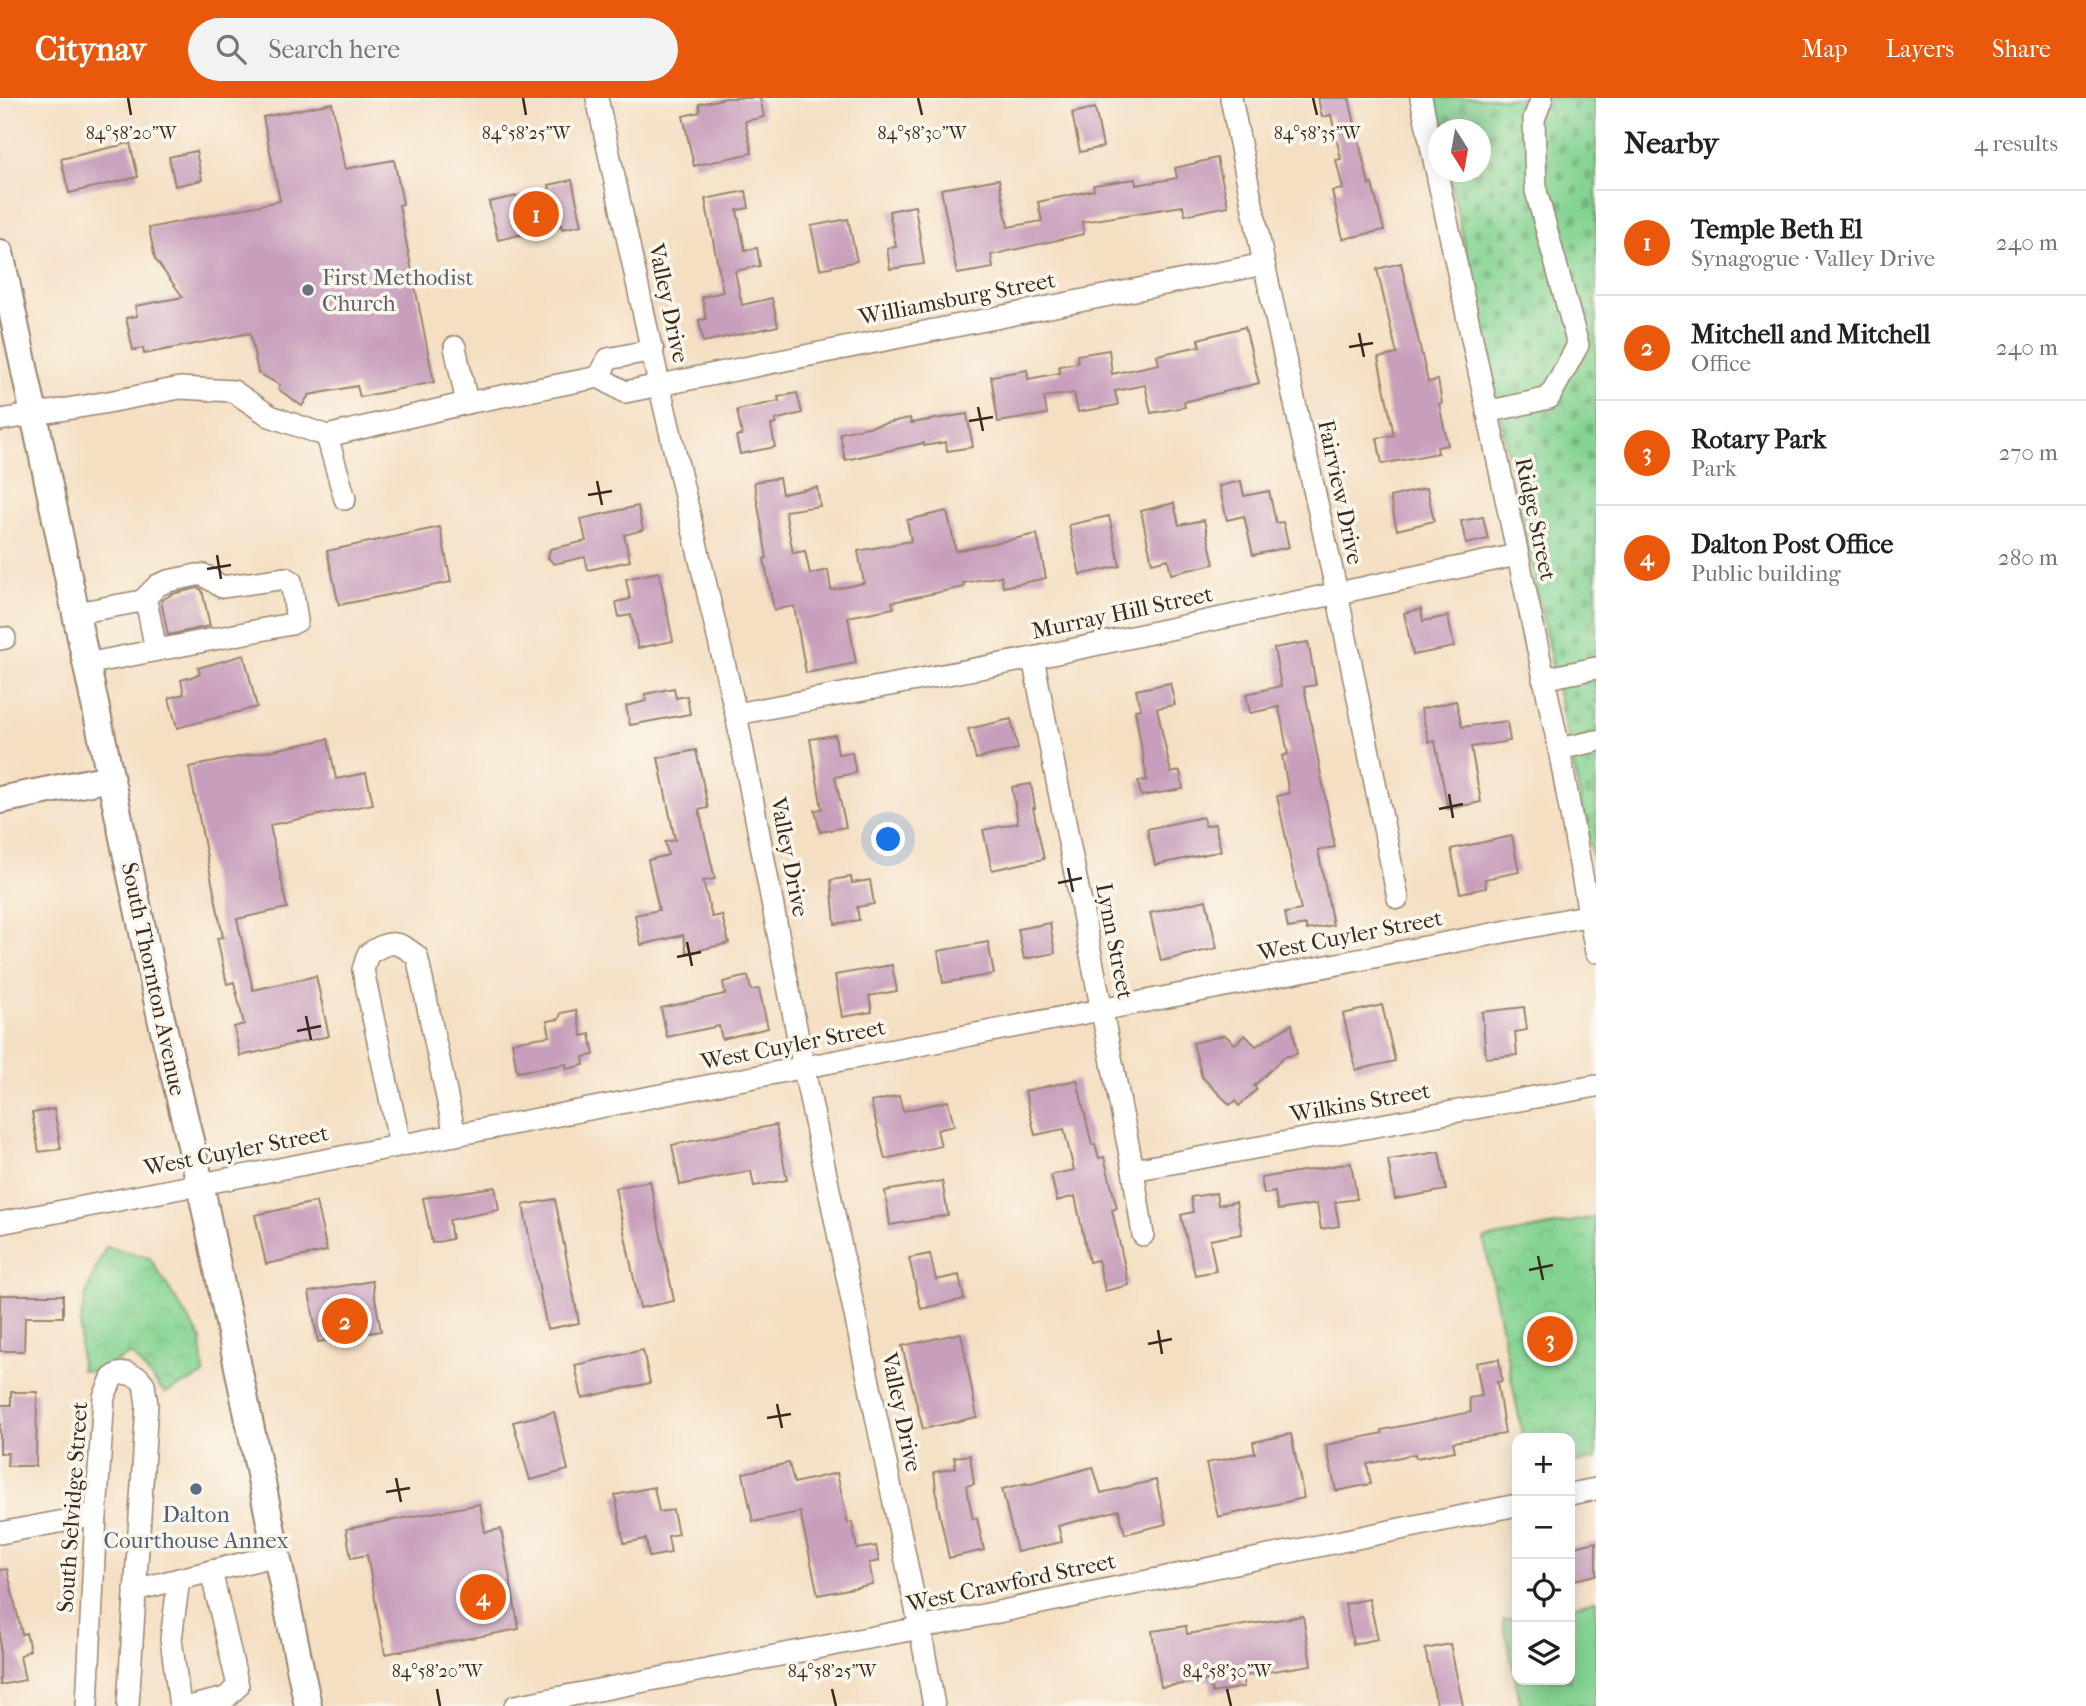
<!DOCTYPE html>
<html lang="en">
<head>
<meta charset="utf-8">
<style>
  :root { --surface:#fff; --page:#f2f2f2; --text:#202124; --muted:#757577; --line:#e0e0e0; --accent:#ea580c }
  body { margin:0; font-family:"IM FELL French Canon",serif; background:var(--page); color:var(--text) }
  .controls { position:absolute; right:21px; bottom:21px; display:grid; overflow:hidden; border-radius:14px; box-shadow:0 4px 18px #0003 }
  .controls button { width:63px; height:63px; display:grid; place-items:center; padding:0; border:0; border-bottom:2px solid var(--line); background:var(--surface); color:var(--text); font:35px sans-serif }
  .compass { position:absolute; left:1428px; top:21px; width:63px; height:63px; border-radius:50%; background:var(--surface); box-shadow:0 4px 18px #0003; rotate:169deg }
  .you { position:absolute; left:889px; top:742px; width:24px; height:24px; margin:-18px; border:5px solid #fff; border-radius:50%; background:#1a73e8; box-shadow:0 0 0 10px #1a73e833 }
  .badge { display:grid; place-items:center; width:46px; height:46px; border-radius:50%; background:var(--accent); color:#fff; font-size:23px; font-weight:700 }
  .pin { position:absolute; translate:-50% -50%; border:4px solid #fff; box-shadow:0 2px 7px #0006 }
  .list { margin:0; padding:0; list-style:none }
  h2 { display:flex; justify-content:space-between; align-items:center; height:91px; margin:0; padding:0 28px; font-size:30px }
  h2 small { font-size:23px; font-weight:400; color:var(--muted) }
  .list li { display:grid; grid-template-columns:46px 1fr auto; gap:21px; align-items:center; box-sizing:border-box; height:105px; padding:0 28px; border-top:2px solid var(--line) }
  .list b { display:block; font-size:26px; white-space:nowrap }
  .list p { margin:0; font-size:23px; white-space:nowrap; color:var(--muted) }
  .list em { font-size:23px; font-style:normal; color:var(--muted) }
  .icon { flex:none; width:38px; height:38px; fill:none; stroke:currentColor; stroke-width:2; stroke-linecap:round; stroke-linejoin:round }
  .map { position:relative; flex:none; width:1596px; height:1608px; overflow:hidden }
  header { display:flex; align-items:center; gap:42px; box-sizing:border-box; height:98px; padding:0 35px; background:var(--accent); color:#fff }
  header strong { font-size:33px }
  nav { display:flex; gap:38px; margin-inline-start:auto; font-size:24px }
  .search { width:490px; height:63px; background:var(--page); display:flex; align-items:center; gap:18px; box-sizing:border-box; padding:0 24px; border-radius:38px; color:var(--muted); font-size:26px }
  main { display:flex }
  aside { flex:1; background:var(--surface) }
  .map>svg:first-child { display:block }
  .cemetery { fill:url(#cemetery-stones); stroke:#607e58; stroke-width:2 }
  .park { fill:url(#park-crowns); stroke:#607e58; stroke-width:2 }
  .pitch { fill:#84d392; stroke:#607e58; stroke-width:2 }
  .building { fill:#c79ebb }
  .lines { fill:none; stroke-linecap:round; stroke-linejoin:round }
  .minor-casing { stroke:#988470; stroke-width:24 }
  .major-casing { stroke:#988470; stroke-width:30 }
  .minor { stroke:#fff; stroke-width:21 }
  .major { stroke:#fff; stroke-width:26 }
  .ticks { fill:none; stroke:#3b2a1e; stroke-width:2.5 }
  .worship-dot { fill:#6b7280; stroke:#fbf7ec; stroke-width:2.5 }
  .service-dot { fill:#5c6f8a; stroke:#fbf7ec; stroke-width:2.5 }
  .labels { text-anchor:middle; stroke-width:7; stroke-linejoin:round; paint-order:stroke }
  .worship-label { font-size:23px; fill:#5b616d; stroke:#fbf7ec; text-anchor:start }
  .street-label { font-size:23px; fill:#3b2a1e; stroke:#fbf7ec }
  .service-label { font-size:23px; fill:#4e5e75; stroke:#fbf7ec }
  .ticks-label { font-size:18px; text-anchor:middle; fill:#3b2a1e; stroke:#fbf7ec; stroke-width:7; stroke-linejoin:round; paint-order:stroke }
</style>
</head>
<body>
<header>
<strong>Citynav</strong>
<div class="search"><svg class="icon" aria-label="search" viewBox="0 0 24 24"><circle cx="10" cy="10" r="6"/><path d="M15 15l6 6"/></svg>Search here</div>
<nav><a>Map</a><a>Layers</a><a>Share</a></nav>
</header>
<main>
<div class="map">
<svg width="1596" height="1608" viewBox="0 0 1596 1608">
  <defs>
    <pattern id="cemetery-stones" width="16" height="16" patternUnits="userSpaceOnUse" patternTransform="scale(1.75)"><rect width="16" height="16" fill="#84d392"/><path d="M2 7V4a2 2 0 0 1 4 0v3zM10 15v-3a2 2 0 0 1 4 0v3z" fill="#73b57d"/></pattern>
    <pattern id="park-crowns" width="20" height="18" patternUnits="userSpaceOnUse" patternTransform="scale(1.75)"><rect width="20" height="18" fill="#84d392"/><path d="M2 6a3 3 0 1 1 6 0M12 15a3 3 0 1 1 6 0" fill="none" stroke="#73b57d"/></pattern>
  </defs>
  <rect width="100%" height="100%" fill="#fbf7ec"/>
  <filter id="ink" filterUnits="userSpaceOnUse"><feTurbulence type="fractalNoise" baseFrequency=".0143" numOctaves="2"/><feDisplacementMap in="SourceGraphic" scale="14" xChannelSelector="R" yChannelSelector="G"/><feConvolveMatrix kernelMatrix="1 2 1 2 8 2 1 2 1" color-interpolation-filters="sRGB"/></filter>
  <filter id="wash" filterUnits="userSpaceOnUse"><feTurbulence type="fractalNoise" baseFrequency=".00686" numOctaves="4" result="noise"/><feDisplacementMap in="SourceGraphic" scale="28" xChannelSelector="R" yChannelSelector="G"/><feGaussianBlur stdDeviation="1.57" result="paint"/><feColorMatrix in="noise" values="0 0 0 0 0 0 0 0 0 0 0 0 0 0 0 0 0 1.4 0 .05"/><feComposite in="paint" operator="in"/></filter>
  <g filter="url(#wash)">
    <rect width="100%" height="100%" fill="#f4dfc3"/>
    <polygon class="cemetery" points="1433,0 1596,0 1596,776 1449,74 1480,74 1480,32 1440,31"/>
    <g class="park">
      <polygon points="1596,1119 1596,1361 1570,1366 1570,1340 1523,1340 1484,1141"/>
      <path d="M106,1149L149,1159L201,1241L204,1277L165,1295L131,1256L95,1274L81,1272C77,1219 83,1196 106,1149Z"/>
    </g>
    <polygon class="pitch" points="1596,1502 1596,1608 1521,1608 1503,1522 1517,1519 1517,1582 1570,1582 1570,1508"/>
    <g id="blocks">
      <g class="building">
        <polygon points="727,0 760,0 764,19 745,23 752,55 694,68 683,18 700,14 699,6"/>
        <polygon points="1318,0 1349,0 1369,87 1372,86 1384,132 1343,141 1332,93 1343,91 1336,62 1341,61 1331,17 1322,19"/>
        <polygon points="332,5 345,71 394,62 403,106 399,107 406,143 434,284 360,299 357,288 309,297 302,308 278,291 280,287 258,275 250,235 144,256 143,250 133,252 126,220 137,218 135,208 183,199 155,161 149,130 280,103 263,19"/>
        <polygon points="1095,10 1103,49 1080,54 1072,15"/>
        <polygon points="130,45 138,79 69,95 61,61"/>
        <polygon points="196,53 202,82 175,88 169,59"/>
        <polygon points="1217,60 1228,108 1185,117 1183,108 1082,124 1084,136 991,157 993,170 957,176 941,91 999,81 1008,129 1042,123 1038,104 1094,92 1093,87 1135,81 1136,87 1177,80 1175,70"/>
        <polygon points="572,82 582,127 562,131 561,127 498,142 489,104 550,91 549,87"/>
        <polygon points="746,93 749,110 737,112 745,152 757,150 760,168 735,173 742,207 772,200 778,228 703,244 699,222 706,221 702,199 723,194 705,101"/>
        <polygon points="915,108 924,166 890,171 887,150 896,149 889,113"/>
        <polygon points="848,121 857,163 820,171 811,128"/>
        <polygon points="1401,165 1428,284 1438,282 1442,305 1439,306 1448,347 1437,349 1438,355 1382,366 1377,340 1394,337 1378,260 1397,256 1377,171"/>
        <polygon points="1245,229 1259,285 1184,304 1185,309 1151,315 1145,287 1115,293 1118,307 1078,314 1074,295 1044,299 1047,316 998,324 991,278 1027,272 1028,281 1060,275 1059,268 1078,265 1077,257 1109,252 1112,276 1159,266 1157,257 1200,248 1198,241"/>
        <polygon points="797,295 802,315 775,322 776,326 771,327 775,349 740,356 736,338 742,337 737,312 779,303 778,299"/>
        <polygon points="967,316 973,349 947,353 946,344 924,348 924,345 845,362 840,335 910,320 911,325"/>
        <polygon points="779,380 782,396 817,389 820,408 785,413 793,455 805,453 810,476 828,472 831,492 864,485 858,453 911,443 907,422 947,413 956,453 1037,436 1046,480 1003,489 1001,478 963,485 964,489 892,504 894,510 848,519 856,565 806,575 794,508 774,512 764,461 767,460 754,384"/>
        <polygon points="1241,383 1244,398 1269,393 1276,425 1283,424 1289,449 1253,457 1244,418 1227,422 1219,388"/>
        <polygon points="1427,390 1434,423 1397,432 1390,399"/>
        <polygon points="1174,405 1179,427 1204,422 1214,466 1171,476 1168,461 1152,465 1141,413"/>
        <polygon points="638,408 643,432 624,437 630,463 588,472 585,459 554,466 548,460 550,451 586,443 581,421"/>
        <polygon points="1109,418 1120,468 1080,477 1069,427"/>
        <polygon points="1483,419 1488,441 1466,446 1461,423"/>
        <polygon points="440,429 451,484 339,507 327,453"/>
        <polygon points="659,474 673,543 638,550 631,517 619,519 616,504 630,501 626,481"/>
        <polygon points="198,490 202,492 210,528 168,537 161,503 172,496"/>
        <polygon points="1421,511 1423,523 1448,518 1454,549 1413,557 1404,515"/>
        <polygon points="1308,544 1316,587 1304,589 1335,749 1318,752 1333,827 1307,832 1306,827 1288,830 1285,815 1301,812 1277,698 1289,695 1282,658 1288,656 1279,609 1250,615 1246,596 1281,588 1274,550"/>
        <polygon points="244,557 257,609 177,630 169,600 184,596 181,582 200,576 198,570"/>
        <polygon points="1170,585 1175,607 1157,610 1171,675 1180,673 1183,691 1141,698 1138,683 1147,682 1135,612 1141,611 1136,592"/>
        <polygon points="674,590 676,600 687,598 690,616 630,627 626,608 646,603 645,596"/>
        <polygon points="1456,603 1462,629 1507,623 1510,643 1471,649 1481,704 1448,711 1435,643 1429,644 1421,611"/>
        <polygon points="1011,621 1018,651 976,661 968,631"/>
        <polygon points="835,637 838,656 852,654 856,675 835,679 846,729 820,734 815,712 822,711 810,641"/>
        <polygon points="328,641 336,681 366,675 373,706 270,727 287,810 237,821 253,892 316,878 329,938 240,958 234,929 244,926 234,884 227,886 217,840 223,839 189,669"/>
        <polygon points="696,652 708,710 699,712 715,781 703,783 712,819 722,817 729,845 687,855 683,837 641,847 635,817 659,812 648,762 668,757 665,744 675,742 658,660"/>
        <polygon points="1031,686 1035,710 1033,710 1044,761 992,772 983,732 1018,725 1012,689"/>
        <polygon points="1203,719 1205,728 1215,726 1221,753 1155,767 1147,731"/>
        <polygon points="1512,738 1519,774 1485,781 1486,790 1460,795 1451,751"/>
        <polygon points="851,779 852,785 870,782 874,806 857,809 859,822 835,826 831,782"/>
        <polygon points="1206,802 1217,850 1161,863 1150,815"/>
        <polygon points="1050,825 1055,855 1024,861 1018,831"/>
        <polygon points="988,844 994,876 943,885 938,853"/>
        <polygon points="892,867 897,893 869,898 872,914 842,919 835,877"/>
        <polygon points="748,878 751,892 759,891 768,930 722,941 719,928 667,939 661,910 725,896 723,884"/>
        <polygon points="1382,907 1395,963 1356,972 1343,916"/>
        <polygon points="1524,909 1527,932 1515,934 1517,957 1486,960 1482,914"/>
        <polygon points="576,912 582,938 590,936 594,957 583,959 584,967 567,971 566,966 517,974 512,944 550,938 547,923 559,921 561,915"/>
        <polygon points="1292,926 1297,956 1284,959 1254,988 1257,991 1239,1008 1235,1003 1230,1007 1202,979 1193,945 1225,937 1235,946 1245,937 1256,948"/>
        <polygon points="1077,982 1092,1047 1095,1046 1099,1060 1104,1059 1117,1110 1112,1112 1129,1187 1105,1193 1098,1162 1089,1164 1075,1098 1057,1103 1051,1077 1074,1072 1064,1031 1035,1037 1025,993"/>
        <polygon points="899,998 903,1013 948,1003 954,1028 937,1032 941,1048 885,1061 871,1004"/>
        <polygon points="54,1011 61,1051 39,1054 32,1015"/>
        <polygon points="776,1027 787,1082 754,1088 751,1073 680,1087 672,1047"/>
        <polygon points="1439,1054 1446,1092 1395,1101 1388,1062"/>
        <polygon points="1351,1065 1357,1101 1335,1104 1339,1128 1321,1131 1317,1106 1278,1112 1275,1094 1264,1096 1261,1080"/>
        <polygon points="650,1083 674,1203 640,1210 615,1090"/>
        <polygon points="942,1083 948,1117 890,1127 885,1093"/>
        <polygon points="495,1089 499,1112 449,1122 452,1141 432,1145 423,1100"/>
        <polygon points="1216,1095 1218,1107 1236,1104 1242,1136 1210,1142 1216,1173 1195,1177 1181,1117 1193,1114 1191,1099"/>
        <polygon points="555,1101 579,1225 547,1231 523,1107"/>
        <polygon points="316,1104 327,1153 266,1166 255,1117"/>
        <polygon points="930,1156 936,1182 959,1177 964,1201 921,1211 909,1160"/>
        <polygon points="372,1183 381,1233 318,1244 309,1194"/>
        <polygon points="0,1197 63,1197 63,1219 25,1219 24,1253 0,1253"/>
        <polygon points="961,1235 977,1319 923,1331 902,1248"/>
        <polygon points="643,1252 650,1285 582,1300 575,1267"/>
        <polygon points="1499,1261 1502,1283 1497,1284 1505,1336 1453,1344 1455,1353 1416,1360 1415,1356 1367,1366 1371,1386 1336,1393 1326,1347 1383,1335 1382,1332 1471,1314 1469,1300 1482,1298 1476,1265"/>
        <polygon points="11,1294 37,1294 36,1368 7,1368 8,1355 0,1355 0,1307 11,1307"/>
        <polygon points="554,1314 568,1372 530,1382 513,1324"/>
        <polygon points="1291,1336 1304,1400 1218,1419 1206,1365 1255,1355 1253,1344"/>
        <polygon points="970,1357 974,1386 966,1388 973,1421 977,1420 984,1452 949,1460 938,1408 934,1374 956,1370 954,1359"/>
        <polygon points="789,1365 794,1385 837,1375 848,1425 852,1424 857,1451 876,1448 879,1463 869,1465 873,1486 818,1497 800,1414 753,1424 743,1375"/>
        <polygon points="1093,1369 1101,1395 1156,1382 1166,1426 1125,1436 1119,1412 1058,1428 1062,1444 1017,1454 1002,1391 1027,1385 1027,1387"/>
        <polygon points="654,1389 659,1414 673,1412 678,1436 668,1438 671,1455 649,1459 646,1441 624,1445 615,1397"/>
        <polygon points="480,1406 485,1434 501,1431 519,1531 385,1556 367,1457 351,1460 346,1431"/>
        <polygon points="1596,1444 1596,1477 1570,1483 1570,1450"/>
        <polygon points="7,1471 22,1536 26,1535 30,1552 20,1558 25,1582 0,1587 0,1472"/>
        <polygon points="1369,1501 1378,1541 1353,1546 1345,1506"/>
        <polygon points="1303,1518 1311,1567 1242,1578 1244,1589 1212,1595 1210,1582 1161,1589 1152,1533 1186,1528 1187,1536"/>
        <polygon points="1450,1546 1463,1608 1437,1608 1425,1551"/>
      </g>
    </g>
  </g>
  <g filter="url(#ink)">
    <use href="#blocks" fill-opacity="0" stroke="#988470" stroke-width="2"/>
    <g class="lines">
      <g class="minor-casing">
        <g id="minor">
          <polyline points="597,0 659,286 736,616 804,971 920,1530 934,1608"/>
          <polyline points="1231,0 1264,166 1337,495 1398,800"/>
          <polyline points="1421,0 1559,651 1596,854"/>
          <polyline points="455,249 467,305"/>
          <polyline points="599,279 608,261 653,252"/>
          <polyline points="1487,314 1549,300 1578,247 1536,93 1534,21 1542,0"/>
          <polyline points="0,322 103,305 180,290 233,293 270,318 327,338 467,305 599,279 625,294 1264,166"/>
          <polyline points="327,338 345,401"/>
          <polyline points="76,515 142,503 147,507 156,552"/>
          <polyline points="0,541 5,540"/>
          <polyline points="1033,560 1133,1072 1143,1137"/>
          <polyline points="86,566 291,526 297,523 291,483 286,480 222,489 204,477 197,477 168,483 158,487 142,503"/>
          <polyline points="1543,581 1596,570"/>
          <polyline points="736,616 1033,560 1517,457"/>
          <polyline points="1559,651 1596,643"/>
          <path d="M400,1047L363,872L368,856C390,842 396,842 417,858L455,1037"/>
          <polyline points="1133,1072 1596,988"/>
          <polyline points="0,1125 1596,816"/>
          <polyline points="1570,1396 1596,1391"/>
          <polyline points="0,1435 96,1417"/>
          <polyline points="179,1481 171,1541 180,1608"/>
          <polyline points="135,1492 277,1457"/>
          <polyline points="87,1608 96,1417 104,1299 112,1280 118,1276 127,1275 139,1280 144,1286 147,1307 128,1608"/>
          <polyline points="193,1608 226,1600 238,1588 211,1473"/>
          <polyline points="515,1608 920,1530 1517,1407"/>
        </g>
      </g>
      <g class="major-casing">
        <g id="major">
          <polyline points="0,155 161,920 200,1085 308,1608"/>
          <polyline points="0,702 110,680"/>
        </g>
      </g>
      <use href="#minor" class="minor"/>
      <use href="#major" class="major"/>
    </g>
  </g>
  <path class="ticks" d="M128,0L131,17M523,0L526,17M918,0L922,17M1313,0L1317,17M1359,235L1364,259M1349,249L1373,245M978,309L983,333M969,323L993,319M597,383L602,407M588,397L612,393M217,457L221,481M207,471L231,467M1449,696L1453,720M1439,711L1463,706M1068,770L1073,794M1058,785L1082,780M687,844L692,868M677,859L701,854M306,918L311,942M297,933L321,928M1538,1158L1543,1182M1529,1172L1553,1167M1158,1232L1162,1256M1148,1246L1172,1241M777,1306L782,1330M767,1320L791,1316M396,1380L401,1404M386,1394L410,1390M437,1591L440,1608M832,1591L836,1608M1227,1591L1231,1608"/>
  <circle class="worship-dot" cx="308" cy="192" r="7"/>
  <circle class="service-dot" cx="196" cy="1391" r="7"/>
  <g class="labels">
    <g class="worship-label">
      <text x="322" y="187">First Methodist<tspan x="322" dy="26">Church</tspan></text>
    </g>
    <g class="street-label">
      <text transform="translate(957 200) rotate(-11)" y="8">Williamsburg Street</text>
      <text transform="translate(669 205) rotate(78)" y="8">Valley Drive</text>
      <text transform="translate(1341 394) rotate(78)" y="8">Fairview Drive</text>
      <text transform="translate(1536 421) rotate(78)" y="8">Ridge Street</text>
      <text transform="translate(1122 514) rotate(-12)" y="8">Murray Hill Street</text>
      <text transform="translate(790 759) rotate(79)" y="8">Valley Drive</text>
      <text transform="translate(1350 837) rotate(-11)" y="8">West Cuyler Street</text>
      <text transform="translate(1115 843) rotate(79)" y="8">Lynn Street</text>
      <text transform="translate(154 881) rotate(78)" y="8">South Thornton Avenue</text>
      <text transform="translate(793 946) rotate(-11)" y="8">West Cuyler Street</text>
      <text transform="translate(1360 1004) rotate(-10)" y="8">Wilkins Street</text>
      <text transform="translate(236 1052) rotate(-11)" y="8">West Cuyler Street</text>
      <text transform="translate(902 1314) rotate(78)" y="8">Valley Drive</text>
      <text transform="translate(72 1409) rotate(-86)" y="8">South Selvidge Street</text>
      <text transform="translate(1011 1484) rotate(-12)" y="8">West Crawford Street</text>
    </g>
    <g class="service-label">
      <text x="196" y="1424">Dalton<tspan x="196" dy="26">Courthouse Annex</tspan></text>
    </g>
  </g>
  <g class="ticks-label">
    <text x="131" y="41">84°58'20"W</text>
    <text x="526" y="41">84°58'25"W</text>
    <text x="922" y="41">84°58'30"W</text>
    <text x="1317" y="41">84°58'35"W</text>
    <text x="437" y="1579">84°58'20"W</text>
    <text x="832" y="1579">84°58'25"W</text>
    <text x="1227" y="1579">84°58'30"W</text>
  </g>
</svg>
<div class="controls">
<button>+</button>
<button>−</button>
<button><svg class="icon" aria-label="locate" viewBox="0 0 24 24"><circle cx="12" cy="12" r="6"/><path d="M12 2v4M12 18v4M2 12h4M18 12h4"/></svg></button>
<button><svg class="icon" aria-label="layers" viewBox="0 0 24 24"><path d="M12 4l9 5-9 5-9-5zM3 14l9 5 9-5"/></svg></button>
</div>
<svg class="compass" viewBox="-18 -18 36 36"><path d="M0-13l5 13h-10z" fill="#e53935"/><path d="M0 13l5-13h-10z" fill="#757577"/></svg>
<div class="you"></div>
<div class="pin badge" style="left:536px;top:116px">1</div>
<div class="pin badge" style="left:345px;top:1223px">2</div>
<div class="pin badge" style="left:1550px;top:1241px">3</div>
<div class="pin badge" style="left:483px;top:1499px">4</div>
</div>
<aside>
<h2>Nearby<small>4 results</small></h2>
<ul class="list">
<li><span class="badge">1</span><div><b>Temple Beth El</b><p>Synagogue · Valley Drive</p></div><em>240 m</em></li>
<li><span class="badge">2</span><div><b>Mitchell and Mitchell</b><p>Office</p></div><em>240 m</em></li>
<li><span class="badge">3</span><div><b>Rotary Park</b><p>Park</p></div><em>270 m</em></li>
<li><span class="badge">4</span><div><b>Dalton Post Office</b><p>Public building</p></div><em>280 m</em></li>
</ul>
</aside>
</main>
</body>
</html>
